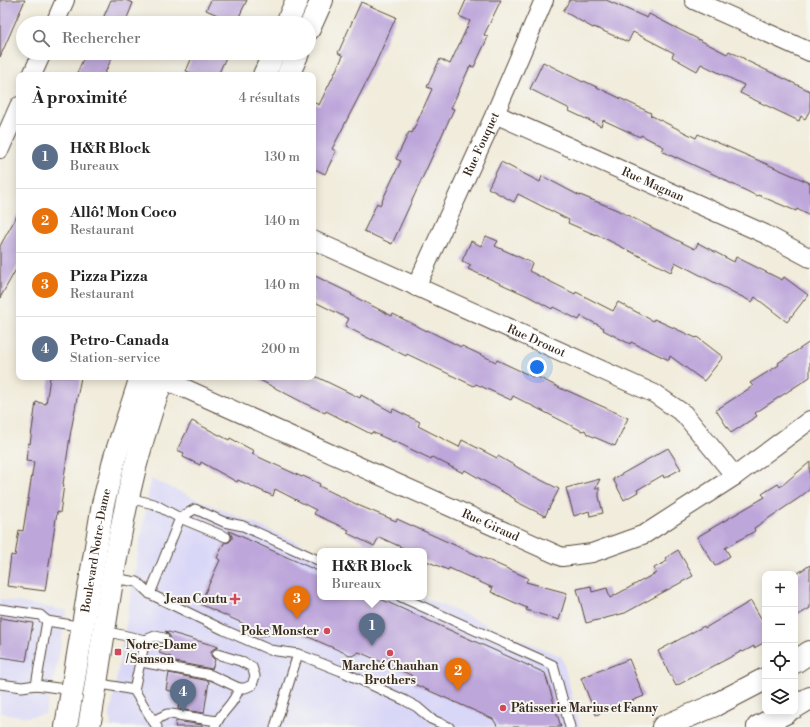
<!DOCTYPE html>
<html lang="fr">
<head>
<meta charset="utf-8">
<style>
  :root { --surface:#fff; --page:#f6f6f6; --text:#222; --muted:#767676; --line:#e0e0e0; --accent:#7c3aed }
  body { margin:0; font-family:"Libre Bodoni",serif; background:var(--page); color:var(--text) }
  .controls { position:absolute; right:12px; bottom:12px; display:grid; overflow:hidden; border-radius:8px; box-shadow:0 2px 10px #0003 }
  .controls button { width:36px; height:36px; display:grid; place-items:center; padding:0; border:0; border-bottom:1px solid var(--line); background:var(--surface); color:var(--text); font:20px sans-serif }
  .you { position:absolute; left:537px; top:367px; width:14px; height:14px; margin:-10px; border:3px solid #fff; border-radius:50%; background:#1a73e8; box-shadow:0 0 0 6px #1a73e833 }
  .badge { display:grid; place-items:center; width:26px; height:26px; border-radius:50%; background:var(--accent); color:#fff; font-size:13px; font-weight:700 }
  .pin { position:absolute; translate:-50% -33px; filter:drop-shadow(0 1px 2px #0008) }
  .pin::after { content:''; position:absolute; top:21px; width:14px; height:12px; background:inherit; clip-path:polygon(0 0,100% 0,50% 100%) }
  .popup { position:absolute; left:317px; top:548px; width:110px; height:52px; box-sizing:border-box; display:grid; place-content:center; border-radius:8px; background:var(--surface); filter:drop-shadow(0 1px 3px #0005); font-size:13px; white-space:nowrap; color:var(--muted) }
  .popup b { font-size:15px; color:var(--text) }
  .popup::after { content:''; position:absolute; left:50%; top:100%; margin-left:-8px; border:8px solid transparent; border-top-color:var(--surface) }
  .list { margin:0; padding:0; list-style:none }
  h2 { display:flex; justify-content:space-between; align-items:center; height:52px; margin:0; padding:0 16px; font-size:17px }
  h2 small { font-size:13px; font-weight:400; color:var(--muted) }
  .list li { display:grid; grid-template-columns:26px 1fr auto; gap:12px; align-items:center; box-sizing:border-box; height:64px; padding:0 16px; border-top:1px solid var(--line) }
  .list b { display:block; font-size:15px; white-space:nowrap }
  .list p { margin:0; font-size:13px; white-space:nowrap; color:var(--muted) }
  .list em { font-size:13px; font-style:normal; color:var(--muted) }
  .icon { flex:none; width:22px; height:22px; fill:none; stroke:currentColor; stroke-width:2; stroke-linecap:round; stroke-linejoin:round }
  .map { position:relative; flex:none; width:810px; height:727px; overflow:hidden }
  .search { position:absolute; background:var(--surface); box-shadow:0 2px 10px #0003; left:16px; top:16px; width:300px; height:44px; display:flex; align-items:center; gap:10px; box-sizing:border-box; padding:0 14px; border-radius:22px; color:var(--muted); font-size:15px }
  .panel { position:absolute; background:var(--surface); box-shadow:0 2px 10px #0003; left:16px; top:72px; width:300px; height:308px; border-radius:8px }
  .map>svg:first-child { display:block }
  .built { fill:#d9d7f7 }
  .building { fill:#bda6da }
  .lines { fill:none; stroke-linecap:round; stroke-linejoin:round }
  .service-casing { stroke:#56473a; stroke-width:11 }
  .minor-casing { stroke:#56473a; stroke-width:20 }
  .tertiary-casing { stroke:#56473a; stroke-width:24 }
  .service { stroke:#fff; stroke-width:9 }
  .minor { stroke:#fff; stroke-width:18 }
  .tertiary { stroke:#fff; stroke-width:22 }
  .poi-dot { fill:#d1495b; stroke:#f6f6f2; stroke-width:1.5 }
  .labels { text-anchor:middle; stroke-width:4; stroke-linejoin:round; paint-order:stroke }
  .street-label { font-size:12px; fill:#3b2a1e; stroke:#f6f6f2 }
  .poi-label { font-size:12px; font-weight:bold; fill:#3b2a1e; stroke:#f6f6f2; text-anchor:end }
</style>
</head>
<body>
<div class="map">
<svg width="810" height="727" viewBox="0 0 810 727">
  <rect width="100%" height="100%" fill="#f6f6f2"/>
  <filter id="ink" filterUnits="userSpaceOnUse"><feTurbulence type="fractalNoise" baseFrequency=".025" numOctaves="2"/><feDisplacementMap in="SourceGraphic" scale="8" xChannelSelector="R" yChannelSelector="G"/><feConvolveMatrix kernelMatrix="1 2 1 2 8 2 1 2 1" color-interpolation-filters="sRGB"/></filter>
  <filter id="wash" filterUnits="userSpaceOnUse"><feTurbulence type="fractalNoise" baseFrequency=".012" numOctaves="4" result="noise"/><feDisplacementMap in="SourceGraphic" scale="16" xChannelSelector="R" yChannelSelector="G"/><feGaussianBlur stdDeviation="0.9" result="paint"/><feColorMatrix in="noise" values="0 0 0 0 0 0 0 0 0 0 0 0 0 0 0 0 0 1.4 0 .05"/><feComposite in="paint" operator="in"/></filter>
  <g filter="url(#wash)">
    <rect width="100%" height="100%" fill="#f1ecdb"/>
    <g class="built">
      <polygon points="151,479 320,552 320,597 423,597 562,657 580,727 111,727 110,716"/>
      <polygon points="0,599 67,611 55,675 45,714 28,717 0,713"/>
    </g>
    <g id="blocks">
      <g class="building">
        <polygon points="0,0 25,0 0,57"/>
        <polygon points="111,0 125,0 133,3 125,23 101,23"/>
        <polygon points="211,0 247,0 236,23 206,10"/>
        <polygon points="466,0 501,0 484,35 488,37 474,67 470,66 451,108 454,109 392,244 364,231 377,203 380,205 401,161 396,159 409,132 412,133 432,89 427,87 440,59 450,64 470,21 459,16"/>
        <polygon points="570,0 606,0 647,18 649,14 727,54 729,51 745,59 745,60 810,91 810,110 805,119 801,116 799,121 740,93 744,85 701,64 697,71 672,57 674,53 633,32 628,42 594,27 593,28 563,11"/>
        <polygon points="361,2 396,17 373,69 332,149 336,151 325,174 313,168 313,102 319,105 343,56 338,53"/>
        <polygon points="86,53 114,53 104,75 76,75"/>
        <polygon points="194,53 228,53 218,75 196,75 186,71"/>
        <polygon points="543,62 583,82 584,81 651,113 650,115 696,138 698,134 810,183 810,216 797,209 796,211 758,195 757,196 726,181 726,180 676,157 676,158 662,151 664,147 641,135 640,137 603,120 601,126 569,111 570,109 530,89"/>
        <polygon points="501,162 540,182 542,176 580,196 580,195 617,210 695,249 698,243 734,262 736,257 782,280 784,277 808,295 787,322 755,297 752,302 675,262 671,272 596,234 596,235 568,223 569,220 518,194 514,202 488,188"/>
        <polygon points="19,212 19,264 0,298 0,246"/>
        <polygon points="486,236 498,241 495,246 532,263 529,271 575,294 576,292 613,311 618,302 653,321 654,319 696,338 697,337 723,357 704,381 670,356 669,360 631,342 630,344 603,330 604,328 581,316 579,320 553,307 552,309 528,296 468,269 471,265 462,261 471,241 481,246"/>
        <polygon points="313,275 352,294 351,295 392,316 393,314 427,331 427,330 461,347 462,346 496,362 497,360 533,377 534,375 566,391 566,390 628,418 615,446 587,434 585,430 582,431 513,396 511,400 476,384 474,386 407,354 406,356 372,339 372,340 345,326 349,319 313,301"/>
        <polygon points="810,342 810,377 755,413 757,416 731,433 716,410 753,386 750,383 779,365 778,363"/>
        <polygon points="50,377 81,377 70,436 63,484 64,485 60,513 57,512 45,591 7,586 11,555 15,556 19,530 23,531 34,462 26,461 28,443 30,444 36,402 46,404"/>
        <polygon points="254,377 317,377 360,398 361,395 392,412 393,409 420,422 418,426 459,447 462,440 497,458 498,456 529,474 559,489 545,516 515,501 515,499 465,470 463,473 432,457 431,459 394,441 394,442 372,432 371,434 326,411 325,413 304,403"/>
        <polygon points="192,421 229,440 230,438 254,451 252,454 302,477 303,476 320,484 319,486 360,506 396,521 397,519 430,534 528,578 526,582 567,593 559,620 526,610 527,608 491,592 493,588 449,568 448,570 424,560 424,551 410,551 379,537 374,546 347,533 349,530 314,514 316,510 275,489 273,496 238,480 237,482 201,462 200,465 183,457 184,453 177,450"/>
        <polygon points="668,448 681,469 664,478 663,475 637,490 638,492 624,500 613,479"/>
        <polygon points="810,462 810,489 799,498 754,528 755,531 725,548 730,556 715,566 697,537 719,524 765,497 762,494 778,484 780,487"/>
        <polygon points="600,479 595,489 599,487 599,497 603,513 590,516 589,511 574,516 566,488"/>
        <polygon points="229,531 320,572 320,597 376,597 545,673 561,727 498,727 493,719 414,684 411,675 359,652 352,656 281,625 272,634 260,636 250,633 251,627 200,604 220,560 217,558 224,543 229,542 232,539 232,536"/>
        <polygon points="678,550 693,576 625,613 586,623 577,589 591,586 592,592 607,588 610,598 656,573 654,568 667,561 665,558"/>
        <polygon points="810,565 810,608 795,617 795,575"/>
        <polygon points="751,601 765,625 765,642 754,648 754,646 743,652 742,651 676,686 658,651 704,626 705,628"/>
        <polygon points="0,618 33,623 26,661 0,657"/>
        <polygon points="165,631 219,647 213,649 211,652 211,656 215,660 212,669 170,661 171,657 159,653 162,644 166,644 170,640 170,636"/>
        <polygon points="629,659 644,696 596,715 581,678"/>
        <polygon points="169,673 209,681 204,713 178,709 181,693 166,690"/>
        <polygon points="176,721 202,725 202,727 175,727"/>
      </g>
    </g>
  </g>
  <g filter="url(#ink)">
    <use href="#blocks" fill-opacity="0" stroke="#56473a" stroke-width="1"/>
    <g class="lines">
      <g class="service-casing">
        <g id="service">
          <polyline points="128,498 154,504 180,518 150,594"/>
          <polyline points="180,518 195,509 224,522 243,526 320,561"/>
          <polyline points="180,518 226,537"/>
          <polyline points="112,578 137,582 150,594 224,630 270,650 298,654 341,671 404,700 417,707 431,719 449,727"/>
          <polyline points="401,597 553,665 570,727"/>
          <polyline points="0,609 40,615 47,621"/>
          <polyline points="104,631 145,640 134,690"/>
          <polyline points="145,640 155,636 164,638"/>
          <polyline points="217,654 240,661 252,667 255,676 252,685 245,688 239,688"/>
          <path d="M141,662L211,675L239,688C234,706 221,710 215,727"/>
          <polyline points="96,683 134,690 157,727"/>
          <polyline points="0,684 22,687 36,685 72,690"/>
          <polyline points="36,685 47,621 84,627"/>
          <polyline points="153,721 167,714 171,714 217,721"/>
          <polyline points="275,727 298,654"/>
        </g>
      </g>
      <g class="minor-casing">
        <g id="minor">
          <polyline points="694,0 810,52"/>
          <polyline points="55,23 65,0"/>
          <polyline points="32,75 42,53"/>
          <path id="s1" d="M495,114L765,234L810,258"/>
          <polyline points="0,149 19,106"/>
          <path id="s2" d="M313,240L655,394L684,414L735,476"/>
          <path id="s3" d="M416,287L495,114L544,0"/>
          <path id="s4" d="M156,377L184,388L562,557L592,553L645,534L735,476L810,420"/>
        </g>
      </g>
      <g class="tertiary-casing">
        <g id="tertiary">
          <polyline points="287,23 297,0"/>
          <polyline points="309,29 322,0"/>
          <polyline points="264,75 274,53"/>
          <polyline points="288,75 298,53"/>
          <polyline points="795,662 810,652"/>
          <polyline points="795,707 810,698"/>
          <path id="s5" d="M66,727L103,504L115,457L141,377"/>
          <path d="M89,727C102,650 111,572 128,497C137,456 149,416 163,377"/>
          <polyline points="663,727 715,705 765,679"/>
          <polyline points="758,727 787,712"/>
        </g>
      </g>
      <use href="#service" class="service"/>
      <use href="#minor" class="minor"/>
      <use href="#tertiary" class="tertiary"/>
    </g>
  </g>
  <g class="poi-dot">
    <path d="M233 593h4v4h4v4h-4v4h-4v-4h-4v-4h4z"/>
    <circle cx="327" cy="631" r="4"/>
    <rect x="114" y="648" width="8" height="8" rx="2"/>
    <circle cx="390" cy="653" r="4"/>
    <circle cx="503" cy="708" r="4"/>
  </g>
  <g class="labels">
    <g class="street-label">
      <text dy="4" stroke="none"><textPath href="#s3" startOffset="157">Rue Fouquet</textPath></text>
      <text dy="4" stroke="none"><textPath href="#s1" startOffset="173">Rue Magnan</textPath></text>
      <text dy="4" stroke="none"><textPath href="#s2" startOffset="245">Rue Drouot</textPath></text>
      <text dy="4" stroke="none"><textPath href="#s4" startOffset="366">Rue Giraud</textPath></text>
      <text dy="4" stroke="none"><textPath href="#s5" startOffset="179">Boulevard Notre-Dame</textPath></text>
    </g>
    <g class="poi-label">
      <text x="227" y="603">Jean Coutu</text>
      <text x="319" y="635">Poke Monster</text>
      <text x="126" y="649" text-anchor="start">Notre-Dame<tspan x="126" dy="14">/ Samson</tspan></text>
      <text x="390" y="670" text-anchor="middle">Marché Chauhan<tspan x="390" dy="14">Brothers</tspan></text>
      <text x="511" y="712" text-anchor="start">Pâtisserie Marius et Fanny</text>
    </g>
  </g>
</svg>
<div class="controls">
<button>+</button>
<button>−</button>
<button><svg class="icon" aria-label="locate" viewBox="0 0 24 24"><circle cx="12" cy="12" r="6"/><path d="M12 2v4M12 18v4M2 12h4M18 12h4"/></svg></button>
<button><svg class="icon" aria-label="layers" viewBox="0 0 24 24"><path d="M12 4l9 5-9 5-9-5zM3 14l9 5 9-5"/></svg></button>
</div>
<div class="you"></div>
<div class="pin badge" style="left:372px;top:646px;background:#5c6f8a">1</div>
<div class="popup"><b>H&amp;R Block</b>Bureaux</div>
<div class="pin badge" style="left:458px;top:691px;background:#e8710a">2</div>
<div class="pin badge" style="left:297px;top:619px;background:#e8710a">3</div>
<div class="pin badge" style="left:183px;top:712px;background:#5c6f8a">4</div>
<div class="search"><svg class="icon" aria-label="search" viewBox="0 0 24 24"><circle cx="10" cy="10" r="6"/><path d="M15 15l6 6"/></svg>Rechercher</div>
<section class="panel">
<h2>À proximité<small>4 résultats</small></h2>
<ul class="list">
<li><span class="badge" style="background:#5c6f8a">1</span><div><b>H&amp;R Block</b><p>Bureaux</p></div><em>130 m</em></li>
<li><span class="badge" style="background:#e8710a">2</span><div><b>Allô! Mon Coco</b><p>Restaurant</p></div><em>140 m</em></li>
<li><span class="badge" style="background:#e8710a">3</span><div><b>Pizza Pizza</b><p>Restaurant</p></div><em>140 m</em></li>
<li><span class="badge" style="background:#5c6f8a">4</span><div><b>Petro-Canada</b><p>Station-service</p></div><em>200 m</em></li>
</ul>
</section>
</div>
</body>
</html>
